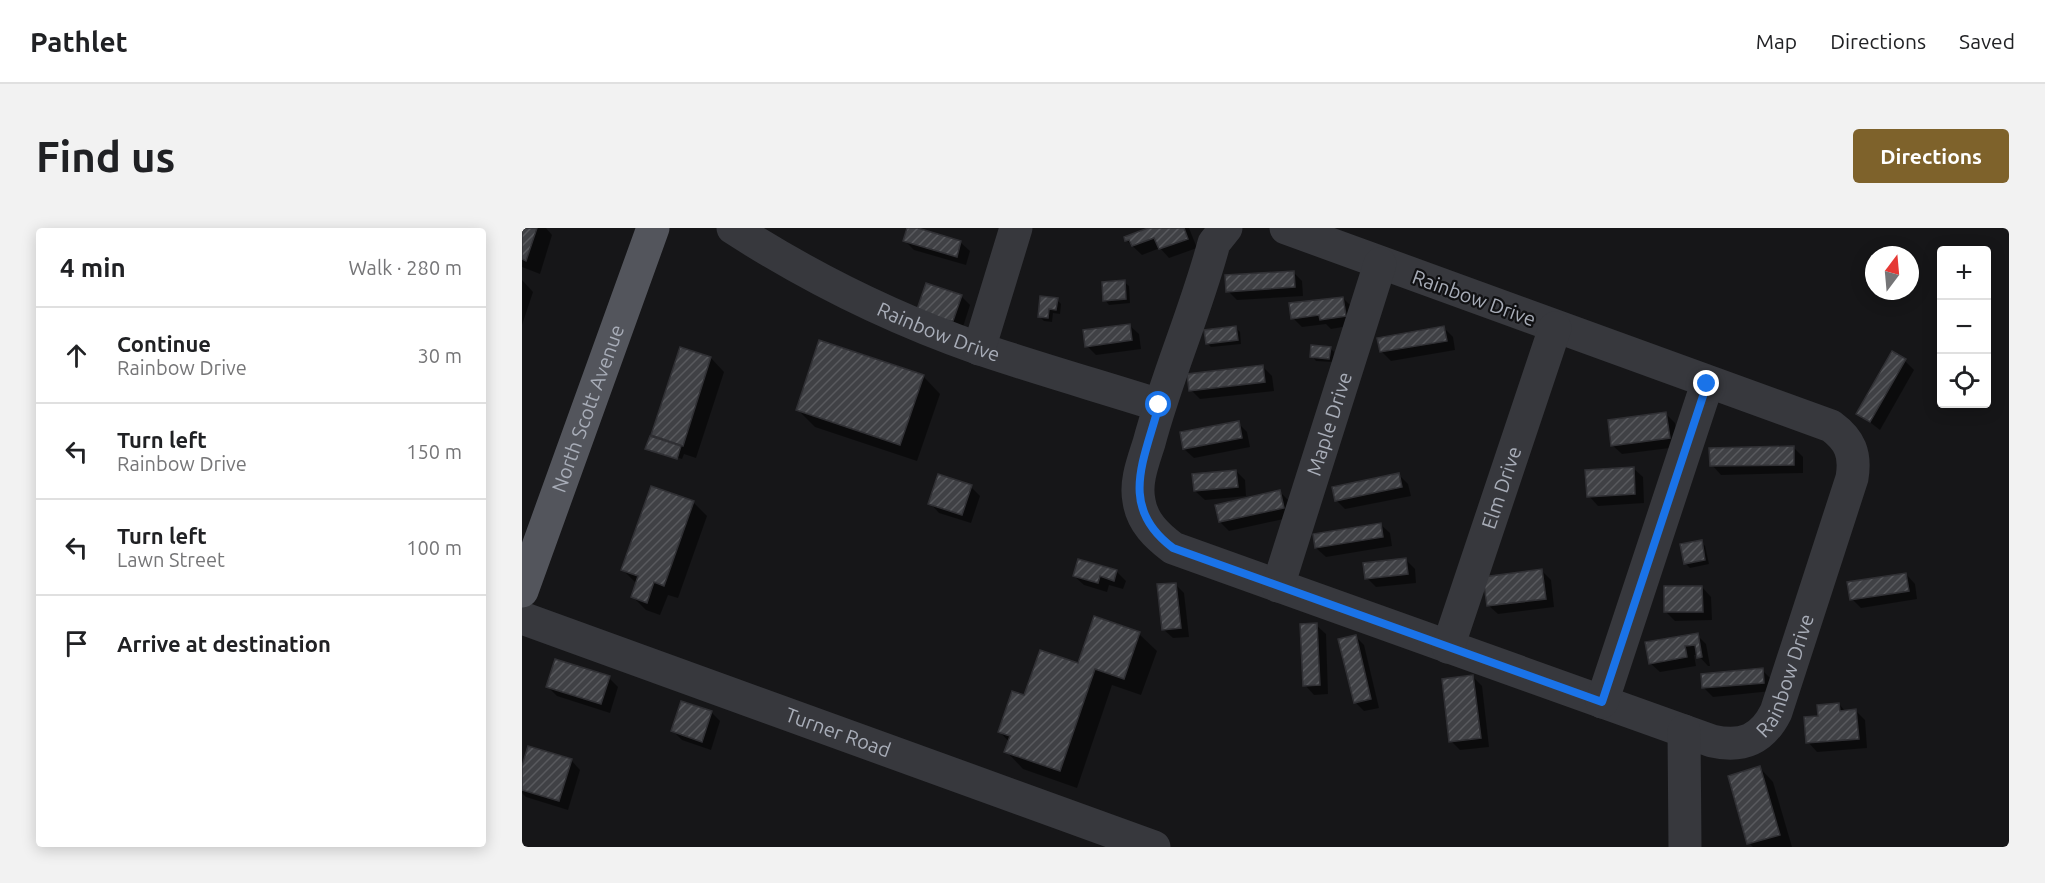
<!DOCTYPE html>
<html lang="en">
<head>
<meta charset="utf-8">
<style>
  :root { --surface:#fff; --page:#f2f2f2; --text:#202124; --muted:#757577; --line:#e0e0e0; --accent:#7e622b }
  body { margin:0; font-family:Ubuntu,sans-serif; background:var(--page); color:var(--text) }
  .controls { position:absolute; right:18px; top:18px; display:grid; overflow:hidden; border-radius:6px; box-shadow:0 3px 15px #0003 }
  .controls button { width:54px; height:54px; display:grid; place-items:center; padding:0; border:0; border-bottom:2px solid var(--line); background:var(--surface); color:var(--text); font:30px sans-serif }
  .compass { position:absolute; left:1343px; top:18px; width:54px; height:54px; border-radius:50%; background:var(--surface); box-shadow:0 3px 15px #0003; rotate:16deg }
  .stop { position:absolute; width:18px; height:18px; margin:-14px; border:4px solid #1a73e8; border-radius:50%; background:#fff }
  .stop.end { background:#1a73e8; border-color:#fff; box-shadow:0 2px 6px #0008 }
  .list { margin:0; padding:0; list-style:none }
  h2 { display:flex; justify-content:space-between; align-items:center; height:78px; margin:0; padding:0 24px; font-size:26px }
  h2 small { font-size:20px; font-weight:400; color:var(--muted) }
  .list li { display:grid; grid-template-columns:39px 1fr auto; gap:18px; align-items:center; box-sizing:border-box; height:96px; padding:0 24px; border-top:2px solid var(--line) }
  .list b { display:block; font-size:22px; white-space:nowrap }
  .list p { margin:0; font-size:20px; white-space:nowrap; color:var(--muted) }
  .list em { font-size:20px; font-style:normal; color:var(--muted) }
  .icon { flex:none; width:33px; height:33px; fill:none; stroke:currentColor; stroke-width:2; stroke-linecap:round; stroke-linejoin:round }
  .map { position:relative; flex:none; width:1487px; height:619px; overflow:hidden; border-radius:6px }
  header { display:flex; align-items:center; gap:36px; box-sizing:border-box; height:84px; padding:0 30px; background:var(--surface); border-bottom:2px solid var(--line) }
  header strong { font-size:28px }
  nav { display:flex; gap:33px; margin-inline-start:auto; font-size:21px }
  .intro { display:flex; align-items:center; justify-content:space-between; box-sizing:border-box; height:144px; padding:0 36px }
  h1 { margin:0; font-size:42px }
  .button { padding:15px 27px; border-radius:6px; background:var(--accent); color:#fff; font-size:21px; font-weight:700 }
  main { display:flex; gap:36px; padding:0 36px }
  aside { flex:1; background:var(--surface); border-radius:6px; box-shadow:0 3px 15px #0003 }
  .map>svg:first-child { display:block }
  .shadow { fill:#0007 }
  .building { fill:url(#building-hatch); stroke:#303034; stroke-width:1.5 }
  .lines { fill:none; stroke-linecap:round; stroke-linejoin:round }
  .minor { stroke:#37383d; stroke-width:33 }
  .major { stroke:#53555c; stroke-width:33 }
  .route { stroke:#1a73e8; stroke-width:8 }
  .labels { text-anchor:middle; stroke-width:4.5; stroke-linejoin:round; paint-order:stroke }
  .street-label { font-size:20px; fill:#a8adb8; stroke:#111113 }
</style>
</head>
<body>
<header>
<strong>Pathlet</strong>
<nav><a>Map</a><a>Directions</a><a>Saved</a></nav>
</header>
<div class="intro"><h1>Find us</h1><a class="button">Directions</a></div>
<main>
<aside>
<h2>4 min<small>Walk · 280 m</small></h2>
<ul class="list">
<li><svg class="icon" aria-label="ahead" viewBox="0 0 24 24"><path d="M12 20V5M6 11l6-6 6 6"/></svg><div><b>Continue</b><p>Rainbow Drive</p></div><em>30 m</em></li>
<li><svg class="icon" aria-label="left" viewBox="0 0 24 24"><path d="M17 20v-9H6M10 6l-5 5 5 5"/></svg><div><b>Turn left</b><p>Rainbow Drive</p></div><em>150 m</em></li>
<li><svg class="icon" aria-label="left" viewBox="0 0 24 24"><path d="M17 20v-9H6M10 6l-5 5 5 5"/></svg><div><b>Turn left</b><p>Lawn Street</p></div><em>100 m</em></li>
<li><svg class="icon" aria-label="arrive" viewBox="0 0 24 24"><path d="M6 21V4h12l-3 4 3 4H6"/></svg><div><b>Arrive at destination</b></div></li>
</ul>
</aside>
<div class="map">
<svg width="1487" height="619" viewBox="0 0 1487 619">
  <defs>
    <pattern id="building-hatch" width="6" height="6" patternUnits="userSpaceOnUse" patternTransform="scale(1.5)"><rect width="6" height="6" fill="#404145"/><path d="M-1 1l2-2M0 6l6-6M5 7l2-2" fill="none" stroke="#595a5e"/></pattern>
  </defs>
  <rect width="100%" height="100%" fill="#161618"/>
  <g class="shadow">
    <polygon points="0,0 24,0 30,7 18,46 0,39"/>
    <polygon points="386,0 438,14 448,23 444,37 392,22 383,13"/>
    <polygon points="630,0 667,0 675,20 647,30 638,20 620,27 604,12"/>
    <polygon points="771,44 780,53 781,68 715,72 706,63"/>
    <polygon points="0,52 11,64 0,97"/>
    <polygon points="602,54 607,58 608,75 587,77 583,72"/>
    <polygon points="439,68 448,77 440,102 402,101"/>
    <polygon points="821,70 830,79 832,97 809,101 804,96 780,99 771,90"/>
    <polygon points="535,72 539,76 538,86 531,85 530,94 522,93 517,88"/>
    <polygon points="607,97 617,106 619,121 574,127 565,118"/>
    <polygon points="714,100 718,104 719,116 689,119 685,115"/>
    <polygon points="922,100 931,109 933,122 869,133 859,123"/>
    <polygon points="808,120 812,124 811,134 794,133 790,128"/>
    <polygon points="189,130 202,144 174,230 162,226 160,231 128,221 128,224 125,220 136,212 131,207"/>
    <polygon points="1383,133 1392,142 1358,202 1336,185"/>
    <polygon points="741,139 750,148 752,163 678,171 669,162"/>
    <polygon points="401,148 418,166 395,233 293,199 276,182"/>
    <polygon points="1144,186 1153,195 1156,219 1100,226 1090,217"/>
    <polygon points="716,195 725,204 728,219 672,230 662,221"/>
    <polygon points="1272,220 1281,229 1281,245 1199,247 1190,237"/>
    <polygon points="1111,240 1121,249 1122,275 1076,278 1067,268"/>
    <polygon points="714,243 723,252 724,268 683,272 673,263"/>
    <polygon points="877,247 886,256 889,268 823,281 814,272"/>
    <polygon points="449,259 458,268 449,295 417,285 408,275"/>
    <polygon points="758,264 767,273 771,289 707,303 698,294"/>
    <polygon points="171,274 185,288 156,370 146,367 138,387 124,382 110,368 115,356 101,342"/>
    <polygon points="858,296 868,305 870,318 804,329 794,320"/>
    <polygon points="1179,314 1183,318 1187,336 1168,340 1163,335"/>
    <polygon points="884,332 893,341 894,355 854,359 845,350"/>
    <polygon points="594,343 604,353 601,361 587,357 585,364 562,357 552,348"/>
    <polygon points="1020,343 1029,352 1032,379 976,386 966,377"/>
    <polygon points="1384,346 1393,356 1395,371 1339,380 1330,371"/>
    <polygon points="653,356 662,365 667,409 651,410 641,401"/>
    <polygon points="1180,359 1189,369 1190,392 1153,393 1144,384"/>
    <polygon points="794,397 804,406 806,466 792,467 783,457"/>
    <polygon points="617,406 635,423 619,467 590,457 555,560 501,541 484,523 487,514 478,504 503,469"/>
    <polygon points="1175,407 1184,416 1188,438 1186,438 1176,427 1172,427 1174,438 1138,444 1128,435"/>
    <polygon points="833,408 842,417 857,480 842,483 833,474"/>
    <polygon points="1240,442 1249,451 1250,463 1191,469 1182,460"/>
    <polygon points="951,449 960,458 967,519 938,522 929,513"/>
    <polygon points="87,450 96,459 88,485 35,468 26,459"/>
    <polygon points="1317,476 1324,484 1334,483 1343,492 1345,520 1295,524 1286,514 1298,489"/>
    <polygon points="189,484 198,493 189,522 160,512 151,503"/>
    <polygon points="49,532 58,542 46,582 4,569 0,565 0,543"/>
    <polygon points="1238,540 1251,554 1270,619 1231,619 1227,615"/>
  </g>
  <g class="building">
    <polygon points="0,0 15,0 4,33 0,31"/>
    <polygon points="385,0 396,0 439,13 435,29 381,13"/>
    <polygon points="626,0 662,0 666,11 637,21 632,10 610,18 607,12 603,13 602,9"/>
    <polygon points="772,43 773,59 704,64 703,47"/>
    <polygon points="603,52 604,71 581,73 580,54"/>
    <polygon points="404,55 440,67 431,93 391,93"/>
    <polygon points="518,68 536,70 534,82 527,81 526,90 516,89"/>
    <polygon points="821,69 824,88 798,92 797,87 769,91 767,75"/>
    <polygon points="608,96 610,112 563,119 561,102"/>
    <polygon points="714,98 716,112 684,116 682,102"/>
    <polygon points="922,98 925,113 858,124 855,110"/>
    <polygon points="297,112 402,147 378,217 274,182"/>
    <polygon points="789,117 809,119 807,131 788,129"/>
    <polygon points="158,119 189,129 161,218 129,207"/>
    <polygon points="1370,123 1384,131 1348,194 1334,186"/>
    <polygon points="741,137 743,154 667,163 665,146"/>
    <polygon points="1144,184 1148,210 1089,218 1086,192"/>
    <polygon points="717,193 720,210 661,221 658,204"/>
    <polygon points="128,208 159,218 155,231 123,221"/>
    <polygon points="1272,218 1272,237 1188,238 1187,220"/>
    <polygon points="1112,239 1113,266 1065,269 1063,242"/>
    <polygon points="714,242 716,259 672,263 670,246"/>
    <polygon points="877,245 880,259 813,273 810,259"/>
    <polygon points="416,246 450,257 440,287 406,276"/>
    <polygon points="129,258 172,273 142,358 132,354 125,375 109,369 116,348 99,342"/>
    <polygon points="758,262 762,280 697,294 693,277"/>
    <polygon points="859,295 861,309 793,320 791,306"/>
    <polygon points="1180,312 1183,332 1162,336 1158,316"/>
    <polygon points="884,330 886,346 843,351 841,335"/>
    <polygon points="556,331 595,342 592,353 578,348 576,355 551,348"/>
    <polygon points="1020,341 1024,371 965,378 961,349"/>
    <polygon points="1384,345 1387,363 1328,372 1325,354"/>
    <polygon points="654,355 659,400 640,402 635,356"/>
    <polygon points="1142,358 1180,358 1181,384 1142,384"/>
    <polygon points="572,388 618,404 602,451 573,441 538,543 482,524 488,508 476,504 490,463 502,467 518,422 556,435"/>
    <polygon points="795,395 798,457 781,458 778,396"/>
    <polygon points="1176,405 1180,429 1175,430 1173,417 1163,418 1165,429 1127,436 1123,414"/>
    <polygon points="834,407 849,471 832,475 816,411"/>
    <polygon points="33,431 88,448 79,476 24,459"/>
    <polygon points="1241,440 1242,455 1180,460 1179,446"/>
    <polygon points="951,447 959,510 927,514 920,451"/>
    <polygon points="159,473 190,483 180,514 149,503"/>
    <polygon points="1317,475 1318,483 1334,481 1337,511 1284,515 1282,489 1296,488 1295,477"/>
    <polygon points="6,518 50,531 37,573 0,562 0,538"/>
    <polygon points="1238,538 1258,607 1225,616 1206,548"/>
  </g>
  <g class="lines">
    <g class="minor">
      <path id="s1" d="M211,0C287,49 372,91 458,121C517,141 577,158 637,177"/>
      <path id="s2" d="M704,0L692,15C674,83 645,147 627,215C621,234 613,254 617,273C620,294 635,308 651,320L1190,513C1220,520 1240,512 1254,484L1330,250C1334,226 1328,212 1309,198L764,0"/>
      <polyline points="457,121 494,0"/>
      <path id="s3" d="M756,358L858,36"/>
      <path id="s4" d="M0,390L632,619"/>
      <path id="s5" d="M926,419L1033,100"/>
      <polyline points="1080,474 1185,156"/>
      <polyline points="1162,503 1163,619"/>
    </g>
    <path class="major" id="s6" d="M0,363L131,0"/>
  </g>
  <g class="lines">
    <path class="route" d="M637,177C622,233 596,279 651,320L1080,474L1185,156"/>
  </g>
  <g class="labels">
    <g class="street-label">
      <text transform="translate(952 70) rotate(20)" y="7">Rainbow Drive</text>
      <text dy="7" stroke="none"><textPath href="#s1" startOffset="231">Rainbow Drive</textPath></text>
      <text dy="7" stroke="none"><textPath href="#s6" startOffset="194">North Scott Avenue</textPath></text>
      <text dy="7" stroke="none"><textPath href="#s3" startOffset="170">Maple Drive</textPath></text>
      <text dy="7" stroke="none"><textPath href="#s5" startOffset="168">Elm Drive</textPath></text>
      <text dy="7" stroke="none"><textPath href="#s2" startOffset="1036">Rainbow Drive</textPath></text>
      <text dy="7" stroke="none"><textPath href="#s4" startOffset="336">Turner Road</textPath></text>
    </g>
  </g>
</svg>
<div class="controls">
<button>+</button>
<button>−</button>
<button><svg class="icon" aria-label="locate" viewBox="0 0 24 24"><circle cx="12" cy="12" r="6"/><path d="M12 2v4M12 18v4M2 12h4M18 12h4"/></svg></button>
</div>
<svg class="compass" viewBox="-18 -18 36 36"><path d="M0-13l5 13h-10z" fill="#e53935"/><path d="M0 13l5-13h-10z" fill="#757577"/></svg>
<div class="stop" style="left:637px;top:177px"></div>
<div class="stop end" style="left:1185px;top:156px"></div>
</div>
</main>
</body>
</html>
